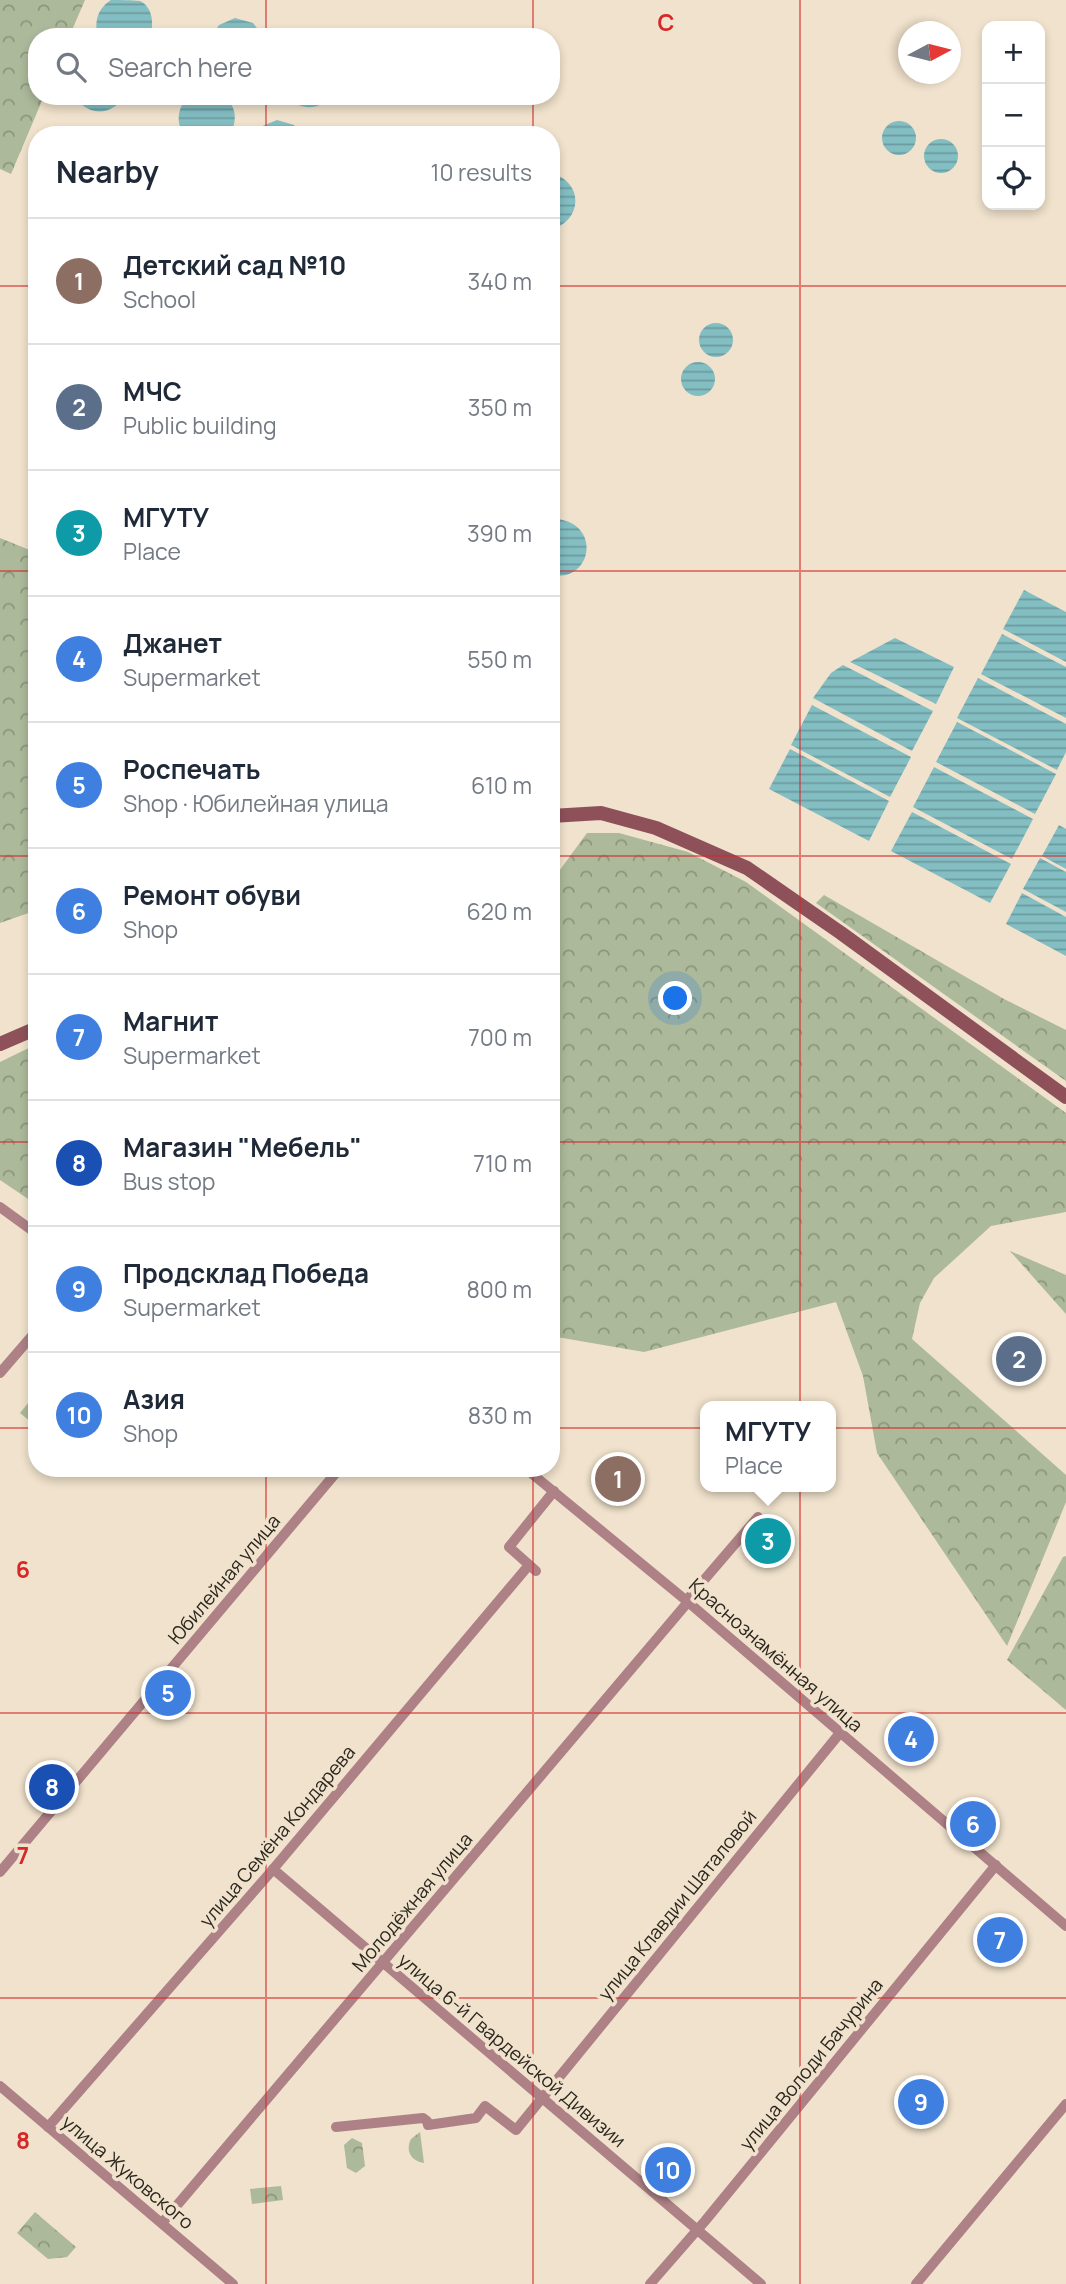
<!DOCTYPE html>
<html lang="en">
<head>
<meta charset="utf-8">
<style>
  :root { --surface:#fff; --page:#f6f6f7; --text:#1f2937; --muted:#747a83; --line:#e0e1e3; --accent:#0f766e }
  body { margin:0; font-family:Manrope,sans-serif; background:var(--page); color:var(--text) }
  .controls { position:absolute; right:21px; top:21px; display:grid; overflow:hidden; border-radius:14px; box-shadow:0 4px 10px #0003 }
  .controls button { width:63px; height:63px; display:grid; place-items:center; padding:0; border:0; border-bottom:2px solid var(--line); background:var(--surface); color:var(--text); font:35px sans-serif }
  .compass { position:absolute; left:898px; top:21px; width:63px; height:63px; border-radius:50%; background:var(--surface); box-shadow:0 4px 10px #0003; rotate:83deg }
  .you { position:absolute; left:676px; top:999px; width:24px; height:24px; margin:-18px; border:5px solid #fff; border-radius:50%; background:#1a73e8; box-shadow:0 0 0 10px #1a73e833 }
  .badge { display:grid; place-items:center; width:46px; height:46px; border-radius:50%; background:var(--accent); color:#fff; font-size:23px; font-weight:700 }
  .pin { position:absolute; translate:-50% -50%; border:4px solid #fff; box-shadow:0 2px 7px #0006 }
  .popup { position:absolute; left:700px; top:1401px; width:136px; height:91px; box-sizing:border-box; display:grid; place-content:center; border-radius:14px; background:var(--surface); filter:drop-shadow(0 2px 5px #0005); font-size:23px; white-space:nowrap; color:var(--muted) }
  .popup b { font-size:26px; color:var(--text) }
  .popup::after { content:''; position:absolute; left:50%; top:100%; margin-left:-14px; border:14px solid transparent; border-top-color:var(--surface) }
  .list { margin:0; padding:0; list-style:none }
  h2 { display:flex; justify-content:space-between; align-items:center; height:91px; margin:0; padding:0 28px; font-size:30px }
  h2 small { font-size:23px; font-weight:400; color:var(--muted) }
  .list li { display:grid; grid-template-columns:46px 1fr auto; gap:21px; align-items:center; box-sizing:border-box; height:126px; padding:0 28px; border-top:2px solid var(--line) }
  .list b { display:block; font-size:26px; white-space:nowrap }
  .list p { margin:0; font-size:23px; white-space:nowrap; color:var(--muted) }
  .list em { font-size:23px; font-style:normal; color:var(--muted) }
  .icon { flex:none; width:38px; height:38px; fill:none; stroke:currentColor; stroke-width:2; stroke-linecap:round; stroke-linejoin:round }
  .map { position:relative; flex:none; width:1066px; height:2284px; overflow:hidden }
  .search { position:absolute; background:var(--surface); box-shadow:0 4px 10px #0003; left:28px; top:28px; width:532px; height:77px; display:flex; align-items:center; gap:18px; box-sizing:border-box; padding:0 24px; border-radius:28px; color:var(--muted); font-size:26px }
  .panel { position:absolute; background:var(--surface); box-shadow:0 4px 10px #0003; left:28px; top:126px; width:532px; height:1351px; border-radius:28px }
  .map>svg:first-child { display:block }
  .green { fill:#acb99a }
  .forest { fill:url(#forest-crowns) }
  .water { fill:url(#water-rules) }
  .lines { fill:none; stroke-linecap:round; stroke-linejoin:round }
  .street { stroke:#ad8185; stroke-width:10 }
  .secondary { stroke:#8e5159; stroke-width:14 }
  .grid { fill:none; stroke:#d62828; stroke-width:2; stroke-opacity:0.55 }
  .labels { text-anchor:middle; stroke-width:7; stroke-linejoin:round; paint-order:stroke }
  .street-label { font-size:19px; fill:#2b271e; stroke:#f0e2cc }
  .grid-label { font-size:23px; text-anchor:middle; font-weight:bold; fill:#d62828; stroke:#f0e2cc; stroke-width:7; stroke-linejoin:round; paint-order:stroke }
</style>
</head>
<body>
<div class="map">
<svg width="1066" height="2284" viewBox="0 0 1066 2284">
  <defs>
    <pattern id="forest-crowns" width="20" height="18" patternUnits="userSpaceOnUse" patternTransform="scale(1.75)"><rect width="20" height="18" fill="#acb99a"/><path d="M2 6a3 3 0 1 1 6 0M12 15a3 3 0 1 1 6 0" fill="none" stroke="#8c967d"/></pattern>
    <pattern id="water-rules" width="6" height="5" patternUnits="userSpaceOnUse" patternTransform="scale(1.75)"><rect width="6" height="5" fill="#83bec3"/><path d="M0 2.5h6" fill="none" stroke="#6b9a9e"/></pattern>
  </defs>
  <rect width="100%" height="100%" fill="#f0e2cc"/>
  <polygon class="green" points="37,1392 37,1427 20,1413"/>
  <g class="forest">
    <polygon points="0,0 85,0 69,37 37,37 37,96 44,96 11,174 0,169"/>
    <polygon points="0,538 37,553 37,910 0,923"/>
    <polygon points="587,833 619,833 688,852 746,882 1066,1113 1066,1212 991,1226 934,1278 920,1303 912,1339 1066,1475 1066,1502 1007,1646 877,1453 863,1376 836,1302 644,1352 551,1336 551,882"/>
    <polygon points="824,895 1004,999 1066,1030 1066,1081 816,903"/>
    <polygon points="37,1044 37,1205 0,1180 0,1062"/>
    <polygon points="1010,1251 1066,1275 1066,1314"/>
    <polygon points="1066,1556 1066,1710 1007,1660 1063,1557"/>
    <path d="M420,2132L424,2163C411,2161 405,2151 411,2139Z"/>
    <polygon points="352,2138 362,2143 365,2166 356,2173 347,2168 344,2145"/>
    <polygon points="281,2186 283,2200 252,2204 250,2189"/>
    <polygon points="35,2212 76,2247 67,2257 48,2259 17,2233"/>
  </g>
  <g class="water">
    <path d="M111,0C119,0 132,0 140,1C153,7 154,25 150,37H98C94,22 97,9 111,0Z"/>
    <polygon points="235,18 253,23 264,37 211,37 219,25"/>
    <path d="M74,96H124C112,117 87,116 74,96Z"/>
    <path d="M188,96H225C237,108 237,121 230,135H184C175,121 178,108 188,96Z"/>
    <path d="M287,96H333C319,110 301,112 287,96Z"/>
    <polygon points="277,120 294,125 302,135 254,135 260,127"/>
    <circle cx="899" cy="138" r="17"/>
    <circle cx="941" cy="156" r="17"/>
    <path d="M551,173C584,182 583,220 551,230Z"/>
    <circle cx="716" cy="340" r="17"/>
    <circle cx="698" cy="379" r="17"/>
    <path d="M557,519C602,524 592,583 551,575V520Z"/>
    <polygon points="1024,590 1066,612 1066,662 1003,629"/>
    <polygon points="1002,634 1066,667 1066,718 981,674"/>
    <polygon points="895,638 954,667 936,704 850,662"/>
    <polygon points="843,665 933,711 912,751 813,698 831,673"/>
    <polygon points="978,678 1066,724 1066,752 1057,770 957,718"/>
    <polygon points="812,705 911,757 890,797 791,745"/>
    <polygon points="957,722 1056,774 1035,814 936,762"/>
    <polygon points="790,749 889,801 869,841 769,789"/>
    <polygon points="934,767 1033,819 1012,859 913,807"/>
    <polygon points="912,812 1011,864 990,903 891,851"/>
    <polygon points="1059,825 1066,829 1066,869 1042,856"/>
    <polygon points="1040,858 1066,872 1066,912 1023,889"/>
    <polygon points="1022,893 1066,917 1066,956 1006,924"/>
  </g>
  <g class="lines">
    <g class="street">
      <polyline points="0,1207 37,1234"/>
      <polyline points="0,1373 37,1330"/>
      <polyline points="525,1468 688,1602 1066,1926"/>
      <polyline points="536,1571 509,1547 554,1491"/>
      <polyline points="686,1601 758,1517"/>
      <polyline points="273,1869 761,2284"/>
      <polyline points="0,1872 340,1468"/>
      <polyline points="0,2086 233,2284"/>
      <polyline points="48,2127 269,1874 529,1565"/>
      <polyline points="336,2127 423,2118 427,2121 428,2125 476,2118 485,2106 516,2130 840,1733"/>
      <polyline points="162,2223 688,1602"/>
      <polyline points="650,2284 705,2221 996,1865"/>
      <polyline points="916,2284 1066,2104"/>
    </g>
    <g class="secondary">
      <polyline points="551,816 601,813 656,828 747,868 841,933 1066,1097"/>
      <polyline points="0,1044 37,1028"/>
    </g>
  </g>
  <path class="grid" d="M266,0V37M533,0V37M800,0V2284M266,96V135M533,96V135M0,286H37M551,286H1066M0,571H37M551,571H1066M0,856H37M551,856H1066M0,1142H37M551,1142H1066M0,1428H37M551,1428H1066M266,1468V2284M533,1468V2284M0,1713H1066M0,1998H1066"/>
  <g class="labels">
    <g class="street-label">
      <text transform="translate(224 1579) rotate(-50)" y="7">Юбилейная улица</text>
      <text transform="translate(776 1655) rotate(41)" y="7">Краснознамённая улица</text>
      <text transform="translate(277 1836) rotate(-50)" y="7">улица Семёна Кондарева</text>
      <text transform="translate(412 1902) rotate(-50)" y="7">Молодёжная улица</text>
      <text transform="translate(677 1905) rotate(-51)" y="7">улица Клавдии Шаталовой</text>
      <text transform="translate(512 2050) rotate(40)" y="7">улица 6-й Гвардейской Дивизии</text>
      <text transform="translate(811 2064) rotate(-51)" y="7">улица Володи Бачурина</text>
      <text transform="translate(128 2172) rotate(40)" y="7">улица Жуковского</text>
    </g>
  </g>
  <g class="grid-label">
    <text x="666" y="31">C</text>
    <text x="23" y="1578">6</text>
    <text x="23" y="1864">7</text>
    <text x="23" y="2149">8</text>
  </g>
</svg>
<div class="controls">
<button>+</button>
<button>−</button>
<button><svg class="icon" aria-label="locate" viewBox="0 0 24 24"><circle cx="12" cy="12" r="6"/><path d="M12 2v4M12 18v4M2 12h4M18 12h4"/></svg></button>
</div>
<svg class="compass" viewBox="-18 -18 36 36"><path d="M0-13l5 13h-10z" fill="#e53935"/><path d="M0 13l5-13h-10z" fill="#747a83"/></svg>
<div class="you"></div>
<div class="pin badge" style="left:618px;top:1479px;background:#8d6e63">1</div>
<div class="pin badge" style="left:1019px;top:1359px;background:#5c6f8a">2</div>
<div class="pin badge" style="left:768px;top:1541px;background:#0f9aa8">3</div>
<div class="popup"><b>МГУТУ</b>Place</div>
<div class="pin badge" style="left:911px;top:1739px;background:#3f7fe0">4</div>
<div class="pin badge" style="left:168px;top:1693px;background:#3f7fe0">5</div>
<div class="pin badge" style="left:973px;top:1824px;background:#3f7fe0">6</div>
<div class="pin badge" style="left:1000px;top:1940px;background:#3f7fe0">7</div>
<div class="pin badge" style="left:52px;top:1787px;background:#1a4fb4">8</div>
<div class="pin badge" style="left:921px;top:2102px;background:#3f7fe0">9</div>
<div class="pin badge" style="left:668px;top:2170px;background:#3f7fe0">10</div>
<div class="search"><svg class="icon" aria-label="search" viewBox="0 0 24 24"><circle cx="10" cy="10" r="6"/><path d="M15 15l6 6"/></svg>Search here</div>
<section class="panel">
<h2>Nearby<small>10 results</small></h2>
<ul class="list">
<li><span class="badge" style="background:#8d6e63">1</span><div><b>Детский сад №10</b><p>School</p></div><em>340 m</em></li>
<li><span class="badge" style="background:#5c6f8a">2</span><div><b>МЧС</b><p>Public building</p></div><em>350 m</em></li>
<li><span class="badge" style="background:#0f9aa8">3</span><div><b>МГУТУ</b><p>Place</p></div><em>390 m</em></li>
<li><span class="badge" style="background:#3f7fe0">4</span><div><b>Джанет</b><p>Supermarket</p></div><em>550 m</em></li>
<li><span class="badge" style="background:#3f7fe0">5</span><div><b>Роспечать</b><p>Shop · Юбилейная улица</p></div><em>610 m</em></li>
<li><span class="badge" style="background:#3f7fe0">6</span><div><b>Ремонт обуви</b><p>Shop</p></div><em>620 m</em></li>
<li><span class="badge" style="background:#3f7fe0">7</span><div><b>Магнит</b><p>Supermarket</p></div><em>700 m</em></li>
<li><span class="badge" style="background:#1a4fb4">8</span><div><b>Магазин &quot;Мебель&quot;</b><p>Bus stop</p></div><em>710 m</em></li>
<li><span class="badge" style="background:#3f7fe0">9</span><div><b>Продсклад Победа</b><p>Supermarket</p></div><em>800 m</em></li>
<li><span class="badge" style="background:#3f7fe0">10</span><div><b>Азия</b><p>Shop</p></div><em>830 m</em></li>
</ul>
</section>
</div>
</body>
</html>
